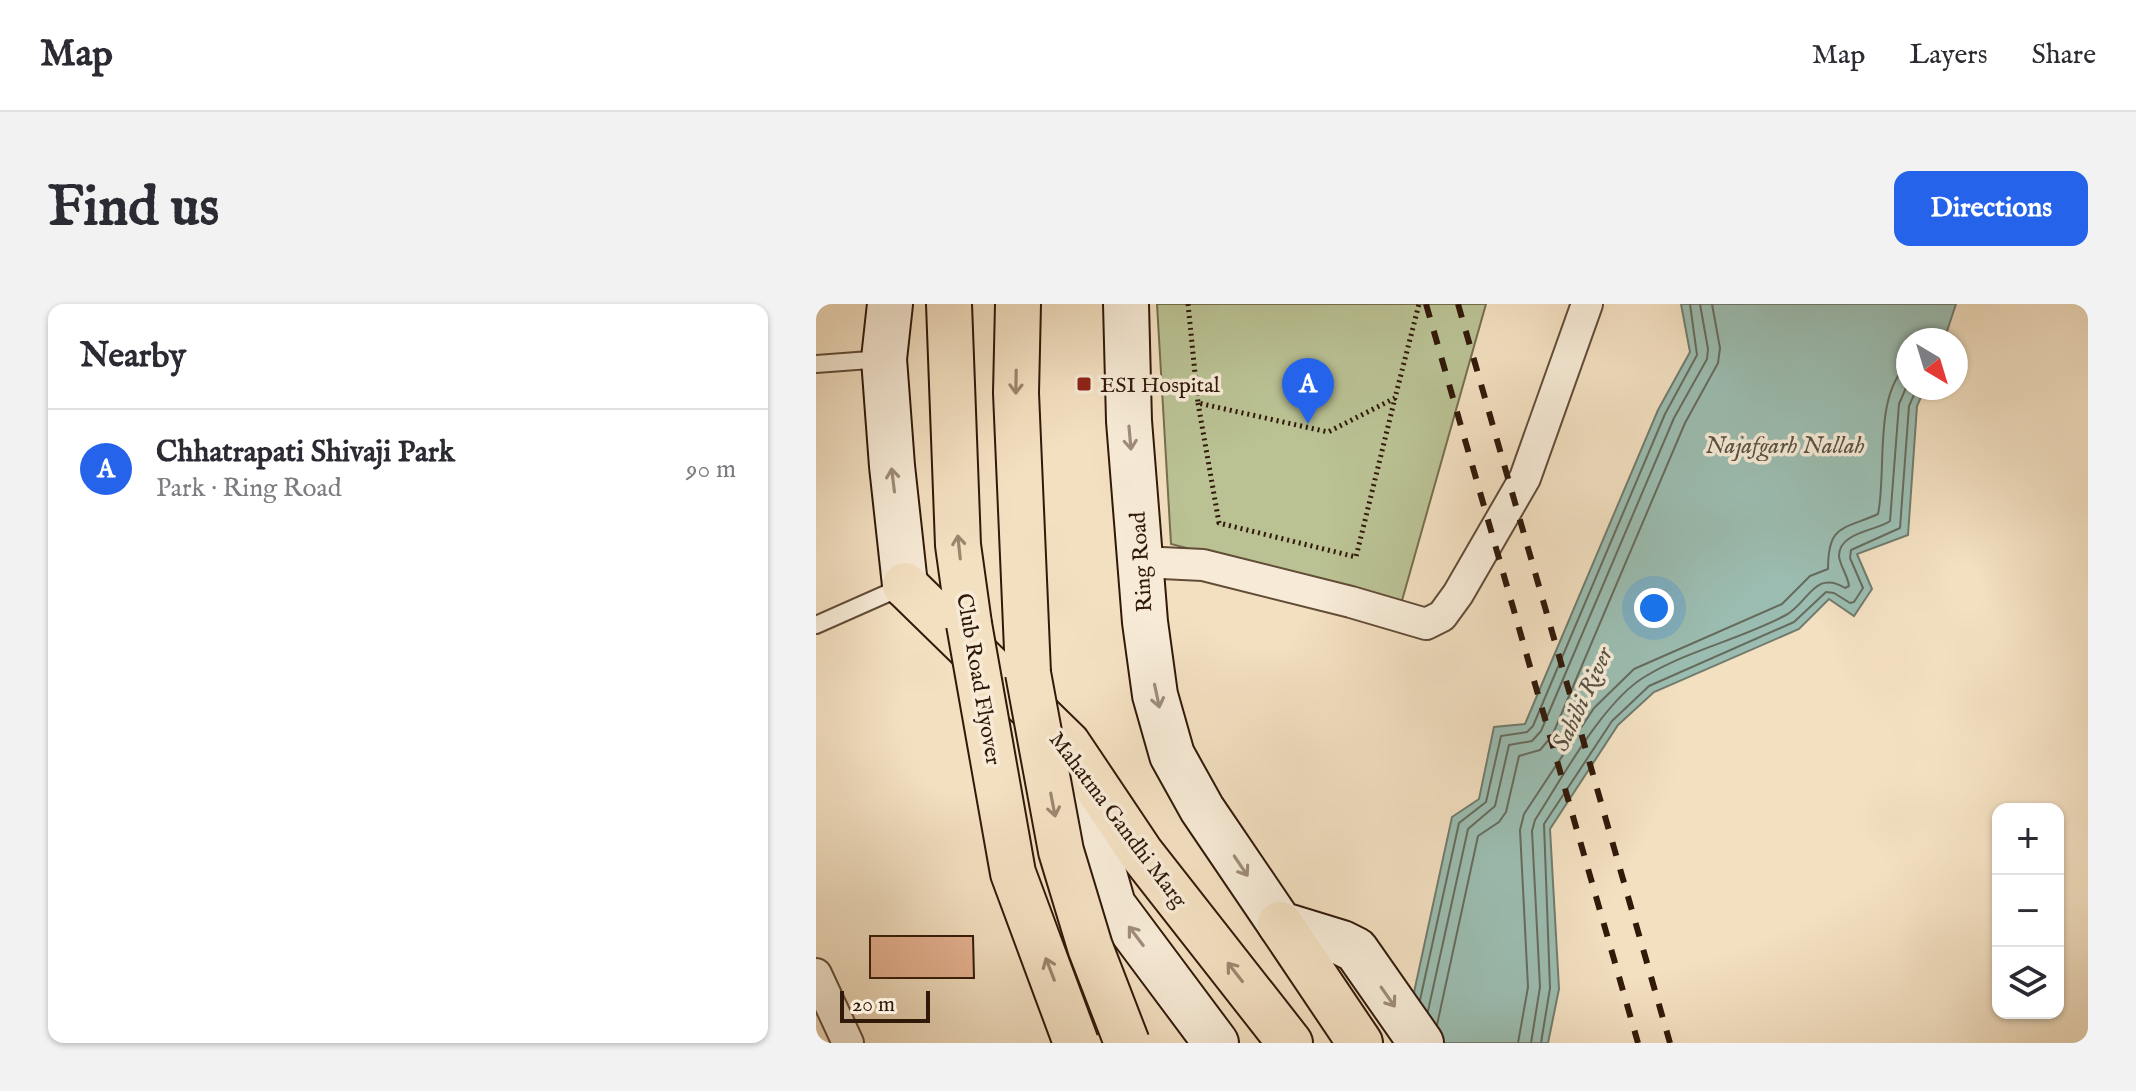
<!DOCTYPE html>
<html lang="en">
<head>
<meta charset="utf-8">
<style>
  :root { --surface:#fff; --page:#f2f2f3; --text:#2b2b33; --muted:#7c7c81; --line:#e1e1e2; --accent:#2563eb }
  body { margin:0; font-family:"IM FELL English",serif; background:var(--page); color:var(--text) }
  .controls { position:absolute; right:24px; bottom:24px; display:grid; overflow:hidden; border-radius:16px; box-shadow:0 2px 6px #0004 }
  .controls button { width:72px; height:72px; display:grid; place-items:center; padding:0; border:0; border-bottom:2px solid var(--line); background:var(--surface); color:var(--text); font:40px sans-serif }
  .compass { position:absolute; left:1080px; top:24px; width:72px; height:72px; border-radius:50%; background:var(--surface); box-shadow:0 2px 6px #0004; rotate:142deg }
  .scale { position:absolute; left:24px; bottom:20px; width:90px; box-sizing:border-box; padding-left:8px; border:4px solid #311909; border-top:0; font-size:22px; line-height:28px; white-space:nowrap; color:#311909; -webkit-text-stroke:6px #f7ebd7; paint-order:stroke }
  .you { position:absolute; left:838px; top:304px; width:28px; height:28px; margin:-20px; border:6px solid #fff; border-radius:50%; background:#1a73e8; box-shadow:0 0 0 12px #1a73e833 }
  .badge { display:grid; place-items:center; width:52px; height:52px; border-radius:50%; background:var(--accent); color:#fff; font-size:26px; font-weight:700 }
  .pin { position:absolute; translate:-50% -66px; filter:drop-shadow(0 2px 4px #0008) }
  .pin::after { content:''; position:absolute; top:42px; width:28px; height:24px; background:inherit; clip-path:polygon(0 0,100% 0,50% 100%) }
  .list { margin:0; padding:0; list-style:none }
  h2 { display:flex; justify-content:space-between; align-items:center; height:104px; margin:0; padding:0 32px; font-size:34px }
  h2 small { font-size:26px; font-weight:400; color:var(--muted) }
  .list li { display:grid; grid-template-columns:52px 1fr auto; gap:24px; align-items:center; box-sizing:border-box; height:120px; padding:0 32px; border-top:2px solid var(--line) }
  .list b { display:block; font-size:30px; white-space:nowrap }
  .list p { margin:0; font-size:26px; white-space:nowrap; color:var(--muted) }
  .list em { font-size:26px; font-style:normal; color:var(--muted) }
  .icon { flex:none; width:44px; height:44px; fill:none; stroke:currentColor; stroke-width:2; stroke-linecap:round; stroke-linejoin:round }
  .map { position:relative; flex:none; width:1272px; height:739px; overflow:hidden; border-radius:16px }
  header { display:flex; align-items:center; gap:48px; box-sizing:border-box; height:112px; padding:0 40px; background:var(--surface); border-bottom:2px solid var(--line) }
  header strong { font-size:38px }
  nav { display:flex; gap:44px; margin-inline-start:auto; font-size:28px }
  .intro { display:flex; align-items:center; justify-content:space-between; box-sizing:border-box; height:192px; padding:0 48px }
  h1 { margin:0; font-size:56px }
  .button { padding:20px 36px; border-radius:16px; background:var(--accent); color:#fff; font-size:28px; font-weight:700 }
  main { display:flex; gap:48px; padding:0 48px }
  aside { flex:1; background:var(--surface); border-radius:16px; box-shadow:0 2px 6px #0004 }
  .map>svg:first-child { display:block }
  .green { fill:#bac294; stroke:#766e4e; stroke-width:2 }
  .water { fill:#9bbdb1; stroke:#717b6e; stroke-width:2 }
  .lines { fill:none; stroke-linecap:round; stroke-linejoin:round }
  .shore { stroke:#666b5d; stroke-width:2 }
  .building { fill:#e6b392; stroke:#311909; stroke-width:2 }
  .service-casing { stroke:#624b37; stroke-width:20 }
  .minor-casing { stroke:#624b37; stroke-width:34 }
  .secondary-casing { stroke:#311909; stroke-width:48 }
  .primary-casing { stroke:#311909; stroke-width:48 }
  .path { stroke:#311909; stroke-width:5; stroke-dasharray:2 4; stroke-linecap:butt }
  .service { stroke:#f7ebd7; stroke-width:16 }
  .minor { stroke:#f7ebd7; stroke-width:30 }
  .secondary { stroke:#f7ebd7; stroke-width:44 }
  .primary { stroke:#f3e0c1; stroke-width:44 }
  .rail { stroke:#311909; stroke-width:6; stroke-dasharray:14 14; stroke-linecap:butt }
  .primary-bridge-casing { stroke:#311909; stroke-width:48; stroke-linecap:butt }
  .primary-bridge { stroke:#f3e0c1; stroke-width:44 }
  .oneway { stroke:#9c866e }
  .oneway2 { stroke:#9e8c7a }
  .poi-dot { fill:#8f2418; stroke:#f7ebd7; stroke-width:3 }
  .labels { text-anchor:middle; stroke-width:7; stroke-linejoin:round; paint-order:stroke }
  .poi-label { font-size:22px; fill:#311909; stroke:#f7ebd7; text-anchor:start }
  .street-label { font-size:22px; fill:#311909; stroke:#f7ebd7 }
  .water-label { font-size:24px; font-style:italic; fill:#565244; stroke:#f7ebd7 }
</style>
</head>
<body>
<header>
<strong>Map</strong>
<nav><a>Map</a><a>Layers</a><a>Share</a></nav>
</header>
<div class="intro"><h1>Find us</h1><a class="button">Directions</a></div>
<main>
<aside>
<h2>Nearby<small></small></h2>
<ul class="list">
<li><span class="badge">A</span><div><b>Chhatrapati Shivaji Park</b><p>Park · Ring Road</p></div><em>90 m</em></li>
</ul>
</aside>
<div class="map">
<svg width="1272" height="739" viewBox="0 0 1272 739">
  <rect width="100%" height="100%" fill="#f3e0c1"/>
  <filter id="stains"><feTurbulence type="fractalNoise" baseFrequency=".0025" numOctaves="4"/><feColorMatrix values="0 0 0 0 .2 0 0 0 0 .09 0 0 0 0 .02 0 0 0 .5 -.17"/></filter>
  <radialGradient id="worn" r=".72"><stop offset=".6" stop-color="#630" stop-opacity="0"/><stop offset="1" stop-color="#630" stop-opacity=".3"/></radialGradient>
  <polygon class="green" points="341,0 670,0 585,300 355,240"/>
  <polygon class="water" points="865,0 1140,0 1128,36 1092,36 1092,84 1109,84 1101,102 1092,231 1041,250 1056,285 1038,312 1013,295 983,325 838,388 802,421 734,525 743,685 732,739 584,739 592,716 636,513 663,495 678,423 709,420 842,106 874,48"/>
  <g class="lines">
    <g class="shore">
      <polyline points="604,696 643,519 670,498 685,432 711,428 717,422 849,110 881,51 874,0"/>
      <polyline points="612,707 652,525 679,502 693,441 716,437 725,427 858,114 891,55 892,45 884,0"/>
      <polyline points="621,721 662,532 683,518 690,508 703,452 724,446 736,432 869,119 902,59 904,44 896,0"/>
      <path d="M702,739L712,683L704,526L708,510L778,404L818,365L966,300L994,272L1012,265C1012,220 1027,226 1062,210C1071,167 1057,91 1092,60"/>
      <path d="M715,739L724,683L716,527L719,516C746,474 788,396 830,372C873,346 925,335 970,311C992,299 999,265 1029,284L1033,282C1032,272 1024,262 1023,252C1023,228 1060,227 1074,217L1083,100L1092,79"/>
      <polyline points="725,739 734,684 728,520 796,417 833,382 978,318 1010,288 1018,289 1034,299 1038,298 1047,284 1034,254 1035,246 1084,224 1093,102 1101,84"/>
    </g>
  </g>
  <polygon class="building" points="54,632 157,632 158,674 54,674"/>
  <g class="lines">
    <g class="service-casing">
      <g id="service">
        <polyline points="0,60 67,55"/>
        <polyline points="0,321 88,282"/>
      </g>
    </g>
    <g class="minor-casing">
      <g id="minor">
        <polyline points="325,258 387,261 535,298 610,320 626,312 642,290 709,174 771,0"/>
        <polyline points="0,670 32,739"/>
      </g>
    </g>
    <g class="secondary-casing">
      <g id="secondary">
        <polyline points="74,0 68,55 76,162 89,281"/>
        <polyline points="310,0 313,117 329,318 339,391 356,451 386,505 464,620 526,639 540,646 605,739"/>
        <polyline points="254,450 297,601 400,739"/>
      </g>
    </g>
    <g class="primary-casing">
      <g id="primary">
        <polyline points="133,0 142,241 153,320"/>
        <polyline points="202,0 200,89 212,369"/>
        <polyline points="89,281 252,440 325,549 474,739"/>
        <polyline points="464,620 544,739"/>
      </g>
    </g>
    <g class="path">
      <polyline points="372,0 382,99 512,128 579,94 603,0"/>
      <polyline points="382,99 403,219 540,253 579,94"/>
    </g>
    <use href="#service" class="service"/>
    <use href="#minor" class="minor"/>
    <use href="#secondary" class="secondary"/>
    <use href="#primary" class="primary"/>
    <g class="rail">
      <polyline points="610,0 822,739"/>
      <polyline points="642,0 854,739"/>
    </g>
    <g class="primary-bridge-casing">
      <g id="primary-bridge">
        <polyline points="153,320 197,569 260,739"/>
        <polyline points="212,369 245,547 274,643 311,739"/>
      </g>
    </g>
    <use href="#primary-bridge" class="primary-bridge"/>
  </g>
  <defs><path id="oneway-shaft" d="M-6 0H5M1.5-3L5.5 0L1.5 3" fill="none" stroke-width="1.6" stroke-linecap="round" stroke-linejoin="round" transform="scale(2)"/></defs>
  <g class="oneway">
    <use href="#oneway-shaft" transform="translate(200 78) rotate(91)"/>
    <use href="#oneway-shaft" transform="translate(143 243) rotate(-96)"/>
    <use href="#oneway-shaft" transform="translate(237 501) rotate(79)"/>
    <use href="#oneway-shaft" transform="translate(234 665) rotate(-111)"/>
    <use href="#oneway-shaft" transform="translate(419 668) rotate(-128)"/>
  </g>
  <g class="oneway2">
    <use href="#oneway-shaft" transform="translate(314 134) rotate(85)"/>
    <use href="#oneway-shaft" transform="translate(77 176) rotate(-97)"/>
    <use href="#oneway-shaft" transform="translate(341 392) rotate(78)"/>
    <use href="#oneway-shaft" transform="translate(425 562) rotate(56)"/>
    <use href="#oneway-shaft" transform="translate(320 632) rotate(-127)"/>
    <use href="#oneway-shaft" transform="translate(572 693) rotate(55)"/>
  </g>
  <rect class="poi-dot" x="260" y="72" width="16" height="16" rx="4"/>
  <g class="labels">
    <g class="poi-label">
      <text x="284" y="88">ESI Hospital</text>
    </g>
    <g class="street-label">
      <text transform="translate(324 258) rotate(-94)" y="8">Ring Road</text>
      <text transform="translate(164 375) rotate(80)" y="8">Club Road Flyover</text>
      <text transform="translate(303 515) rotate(53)" y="8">Mahatma Gandhi Marg</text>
    </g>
    <g class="water-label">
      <text x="969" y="149">Najafgarh Nallah</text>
      <text transform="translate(766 395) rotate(-65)" y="8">Sahibi River</text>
    </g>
  </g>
  <rect width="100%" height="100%" filter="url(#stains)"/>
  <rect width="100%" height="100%" fill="url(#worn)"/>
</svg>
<div class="controls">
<button>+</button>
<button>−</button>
<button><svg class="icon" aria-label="layers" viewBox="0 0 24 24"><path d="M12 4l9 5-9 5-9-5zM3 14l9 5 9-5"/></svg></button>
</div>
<svg class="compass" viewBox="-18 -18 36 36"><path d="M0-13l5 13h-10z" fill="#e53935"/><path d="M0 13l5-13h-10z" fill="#7c7c81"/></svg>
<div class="scale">20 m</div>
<div class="you"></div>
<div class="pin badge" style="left:492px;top:120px">A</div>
</div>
</main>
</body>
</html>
